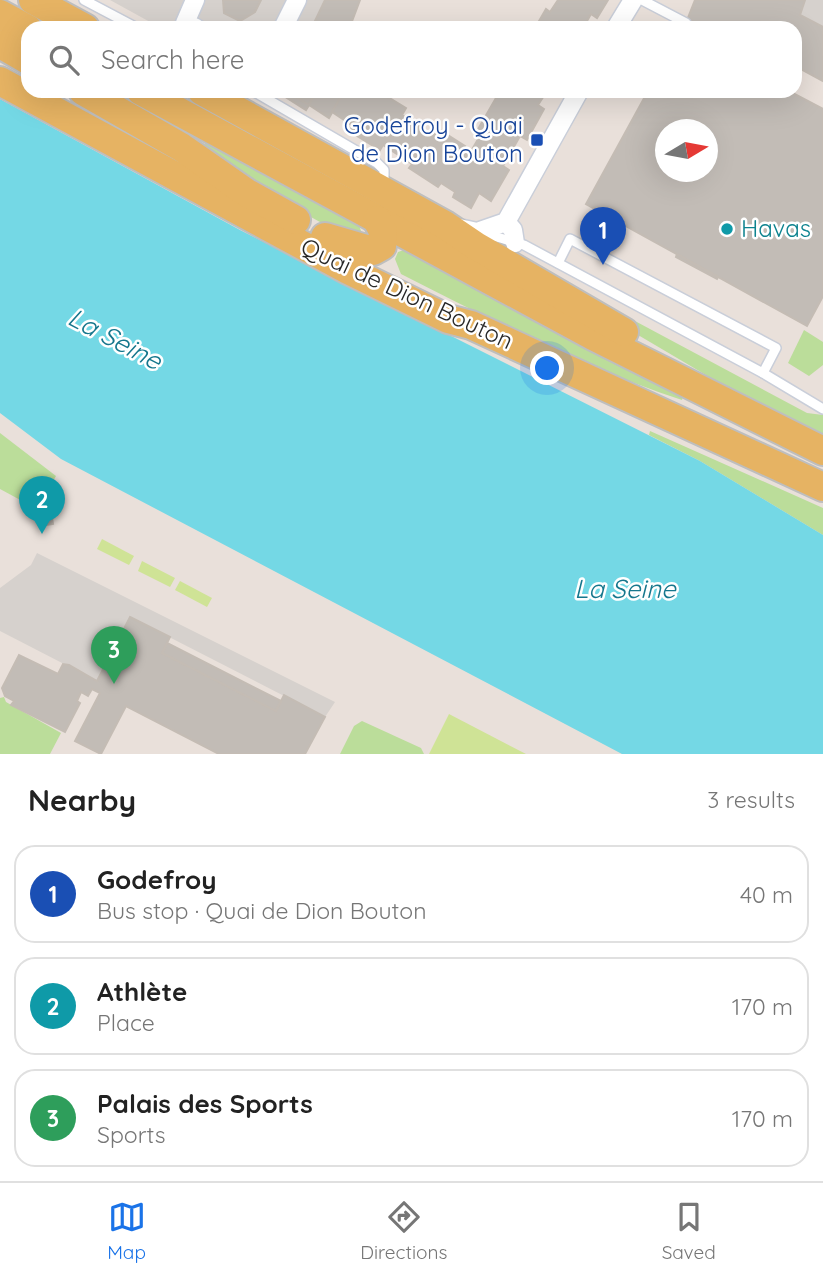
<!DOCTYPE html>
<html lang="en">
<head>
<meta charset="utf-8">
<style>
  :root { --surface:#fff; --page:#f2f2f2; --text:#222; --muted:#767676; --line:#e0e0e0; --accent:#1a73e8 }
  body { margin:0; font-family:Quicksand,sans-serif; background:var(--page); color:var(--text) }
  .compass { position:absolute; left:655px; top:119px; width:63px; height:63px; border-radius:50%; background:var(--surface); box-shadow:0 7px 28px #0002; rotate:80deg }
  .you { position:absolute; left:548px; top:369px; width:24px; height:24px; margin:-18px; border:5px solid #fff; border-radius:50%; background:#1a73e8; box-shadow:0 0 0 10px #1a73e833 }
  .badge { display:grid; place-items:center; width:46px; height:46px; border-radius:50%; background:var(--accent); color:#fff; font-size:23px; font-weight:700 }
  .pin { position:absolute; translate:-50% -58px; filter:drop-shadow(0 2px 4px #0008) }
  .pin::after { content:''; position:absolute; top:37px; width:24px; height:21px; background:inherit; clip-path:polygon(0 0,100% 0,50% 100%) }
  .list { margin:0; padding:0; list-style:none }
  h2 { display:flex; justify-content:space-between; align-items:center; height:91px; margin:0; padding:0 28px; font-size:30px }
  h2 small { font-size:23px; font-weight:400; color:var(--muted) }
  .list li { display:grid; grid-template-columns:46px 1fr auto; gap:21px; align-items:center; box-sizing:border-box; height:98px; margin:0 14px 14px; padding:0 14px; border:2px solid var(--line); border-radius:21px }
  .list b { display:block; font-size:26px; white-space:nowrap }
  .list p { margin:0; font-size:23px; white-space:nowrap; color:var(--muted) }
  .list em { font-size:23px; font-style:normal; color:var(--muted) }
  .icon { flex:none; width:38px; height:38px; fill:none; stroke:currentColor; stroke-width:2; stroke-linecap:round; stroke-linejoin:round }
  .map { position:relative; flex:none; width:823px; height:754px; overflow:hidden }
  .search { position:absolute; background:var(--surface); box-shadow:0 7px 28px #0002; left:21px; right:21px; top:21px; height:77px; display:flex; align-items:center; gap:18px; box-sizing:border-box; padding:0 24px; border-radius:21px; color:var(--muted); font-size:26px }
  .sheet { height:427px; background:var(--surface) }
  nav { display:flex; justify-content:space-around; align-items:center; box-sizing:border-box; height:98px; border-top:2px solid var(--line); background:var(--surface); font-size:19px; color:var(--muted) }
  nav a { display:grid; justify-items:center; gap:4px }
  nav .on { color:var(--accent) }
  .map>svg:first-child { display:block }
  .green { fill:#bbdd9a }
  .pitch { fill:#cfe396 }
  .plaza { fill:#d6d1cd }
  .water { fill:#74d8e5 }
  .building { fill:#c2bcb6; stroke:#c4bcb4; stroke-width:2; fill-rule:evenodd }
  .lines { fill:none; stroke-linecap:round; stroke-linejoin:round }
  .lane-casing { stroke:#c9ced9; stroke-width:12 }
  .street-casing { stroke:#c9ced9; stroke-width:21 }
  .primary-casing { stroke:#bebebe; stroke-width:32 }
  .lane { stroke:#fff; stroke-width:9 }
  .street { stroke:#fff; stroke-width:18 }
  .primary { stroke:#e6b363; stroke-width:28 }
  .transit-dot { fill:#1a4fb4; stroke:#fff; stroke-width:2.5 }
  .culture-dot { fill:#0f9aa8; stroke:#fff; stroke-width:2.5 }
  .labels { text-anchor:middle; stroke-width:5; stroke-linejoin:round; paint-order:stroke }
  .transit-label { font-size:24px; fill:#164399; stroke:#fff; text-anchor:end }
  .culture-label { font-size:24px; fill:#0d838f; stroke:#fff; text-anchor:start }
  .street-label { font-size:24px; fill:#282828; stroke:#fff }
  .water-label { font-size:26px; font-style:italic; fill:#16778d; stroke:#fff }
</style>
</head>
<body>
<div class="map">
<svg width="823" height="754" viewBox="0 0 823 754">
  <rect width="100%" height="100%" fill="#e9e0da"/>
  <g class="green">
    <polygon points="207,141 359,225 362,234 347,237 246,181 201,148"/>
    <polygon points="503,246 526,259 534,267 807,413 823,415 823,435 733,391 499,253"/>
    <path d="M407,249L684,392L682,400C585,368 492,320 401,274L395,259L398,252Z"/>
    <polygon points="804,330 823,342 823,365 809,376 788,363"/>
    <polygon points="650,431 823,508 823,535 700,461 649,435"/>
    <polygon points="0,433 56,476 37,509 0,489"/>
    <polygon points="4,697 6,702 61,733 50,754 0,754 0,698"/>
    <polygon points="362,721 421,748 424,754 340,754 354,726"/>
  </g>
  <g class="pitch">
    <polygon points="102,539 134,556 129,565 97,549"/>
    <polygon points="142,561 175,578 170,587 138,571"/>
    <polygon points="180,581 212,598 207,607 175,590"/>
    <polygon points="449,714 526,754 429,754"/>
  </g>
  <g class="plaza">
    <polygon points="110,0 223,0 225,13 240,21 255,12 261,0 325,0 311,28 161,28"/>
    <polygon points="775,0 823,0 823,27 800,15"/>
    <polygon points="37,553 335,702 325,717 130,617 97,681 0,631 0,588 31,565"/>
  </g>
  <polygon class="water" points="0,99 240,230 700,461 823,535 823,754 622,754 61,459 0,413"/>
  <g class="building">
    <polygon points="223,0 261,0 255,12 240,21 224,13"/>
    <polygon points="325,0 360,0 351,24 347,28 319,28 313,25"/>
    <polygon points="558,0 608,0 597,18 591,14 583,28 535,28 546,9 550,12"/>
    <polygon points="695,0 805,0 800,15 823,27 823,81 795,66 795,28 684,28"/>
    <polygon points="276,91 287,91 309,105 306,110"/>
    <polygon points="287,91 316,91 309,105"/>
    <polygon points="316,91 344,91 329,118 309,105"/>
    <polygon points="344,91 367,91 373,95 378,91 406,108 402,115 431,134 435,127 465,146 463,149 470,153 481,134 477,131 500,91 547,91 538,105 544,109 527,140 520,136 503,166 509,170 491,201 479,193 471,208 453,197 455,192 441,183 438,187 409,168 412,164 383,145 380,150 349,131 353,126 332,112"/>
    <path d="M648,91H789L823,109V296L807,326L586,204ZM666,130H708V172H666Z"/>
    <polygon points="677,254 718,277 717,279 676,257"/>
    <polygon points="51,511 53,524 39,526 37,513"/>
    <polygon points="130,617 170,637 162,653 276,711 284,695 325,717 305,754 219,754 126,706 101,754 75,741 100,693 92,689 88,696 81,692 77,701 80,703 65,732 11,705 14,701 5,696 2,688 19,655 58,674 63,664 69,665 97,681"/>
    <polygon points="167,643 281,701 276,711 162,653"/>
  </g>
  <g class="lines">
    <g class="lane-casing">
      <g id="lane">
        <polyline points="84,0 137,28"/>
        <polyline points="642,0 686,23"/>
        <polyline points="253,91 377,163 384,170 384,185"/>
        <polyline points="483,233 524,245 763,373 823,409"/>
        <polyline points="558,263 570,239 776,348 763,373"/>
      </g>
    </g>
    <g class="street-casing">
      <g id="street">
        <polyline points="195,0 185,23 196,28"/>
        <polyline points="283,28 297,0"/>
        <polyline points="616,28 633,0"/>
        <polyline points="506,222 513,230 515,243"/>
        <polyline points="459,228 477,232 506,222 579,91"/>
      </g>
    </g>
    <g class="primary-casing">
      <g id="primary">
        <polyline points="33,0 85,28"/>
        <polyline points="0,14 28,29"/>
        <polyline points="0,44 28,60"/>
        <polyline points="0,81 348,270 448,319 471,325 823,487"/>
        <polyline points="83,91 181,147 247,193 296,220"/>
        <polyline points="141,91 593,336 823,451"/>
        <polyline points="202,91 445,225 476,246 624,332"/>
        <polyline points="325,237 373,251 382,246 383,231 377,220"/>
      </g>
    </g>
    <use href="#lane" class="lane"/>
    <use href="#street" class="street"/>
    <use href="#primary" class="primary"/>
  </g>
  <rect class="transit-dot" x="530" y="133" width="14" height="14" rx="3.5"/>
  <circle class="culture-dot" cx="727" cy="229" r="7"/>
  <g class="labels">
    <g class="transit-label">
      <text x="523" y="134">Godefroy - Quai<tspan x="523" dy="28">de Dion Bouton</tspan></text>
    </g>
    <g class="culture-label">
      <text x="741" y="237">Havas</text>
    </g>
    <g class="street-label">
      <text transform="translate(407 294) rotate(25)" y="8">Quai de Dion Bouton</text>
    </g>
    <g class="water-label">
      <text transform="translate(115 339) rotate(28)" y="9">La Seine</text>
      <text x="625" y="598">La Seine</text>
    </g>
  </g>
</svg>
<svg class="compass" viewBox="-18 -18 36 36"><path d="M0-13l5 13h-10z" fill="#e53935"/><path d="M0 13l5-13h-10z" fill="#767676"/></svg>
<div class="you"></div>
<div class="pin badge" style="left:603px;top:265px;background:#1a4fb4">1</div>
<div class="pin badge" style="left:42px;top:534px;background:#0f9aa8">2</div>
<div class="pin badge" style="left:114px;top:684px;background:#2e9e5b">3</div>
<div class="search"><svg class="icon" aria-label="search" viewBox="0 0 24 24"><circle cx="10" cy="10" r="6"/><path d="M15 15l6 6"/></svg>Search here</div>
</div>
<section class="sheet">
<h2>Nearby<small>3 results</small></h2>
<ul class="list">
<li><span class="badge" style="background:#1a4fb4">1</span><div><b>Godefroy</b><p>Bus stop · Quai de Dion Bouton</p></div><em>40 m</em></li>
<li><span class="badge" style="background:#0f9aa8">2</span><div><b>Athlète</b><p>Place</p></div><em>170 m</em></li>
<li><span class="badge" style="background:#2e9e5b">3</span><div><b>Palais des Sports</b><p>Sports</p></div><em>170 m</em></li>
</ul>
</section>
<nav>
<a class="on"><svg class="icon" aria-label="map" viewBox="0 0 24 24"><path d="M3 6l6-2 6 2 6-2v14l-6 2-6-2-6 2zM9 4v14M15 6v14"/></svg>Map</a>
<a><svg class="icon" aria-label="directions" viewBox="0 0 24 24"><path d="M12 3l9 9-9 9-9-9zM9 14v-3h6M13 9l2 2-2 2"/></svg>Directions</a>
<a><svg class="icon" aria-label="saved" viewBox="0 0 24 24"><path d="M7 4h10v16l-5-4-5 4z"/></svg>Saved</a>
</nav>
</body>
</html>
